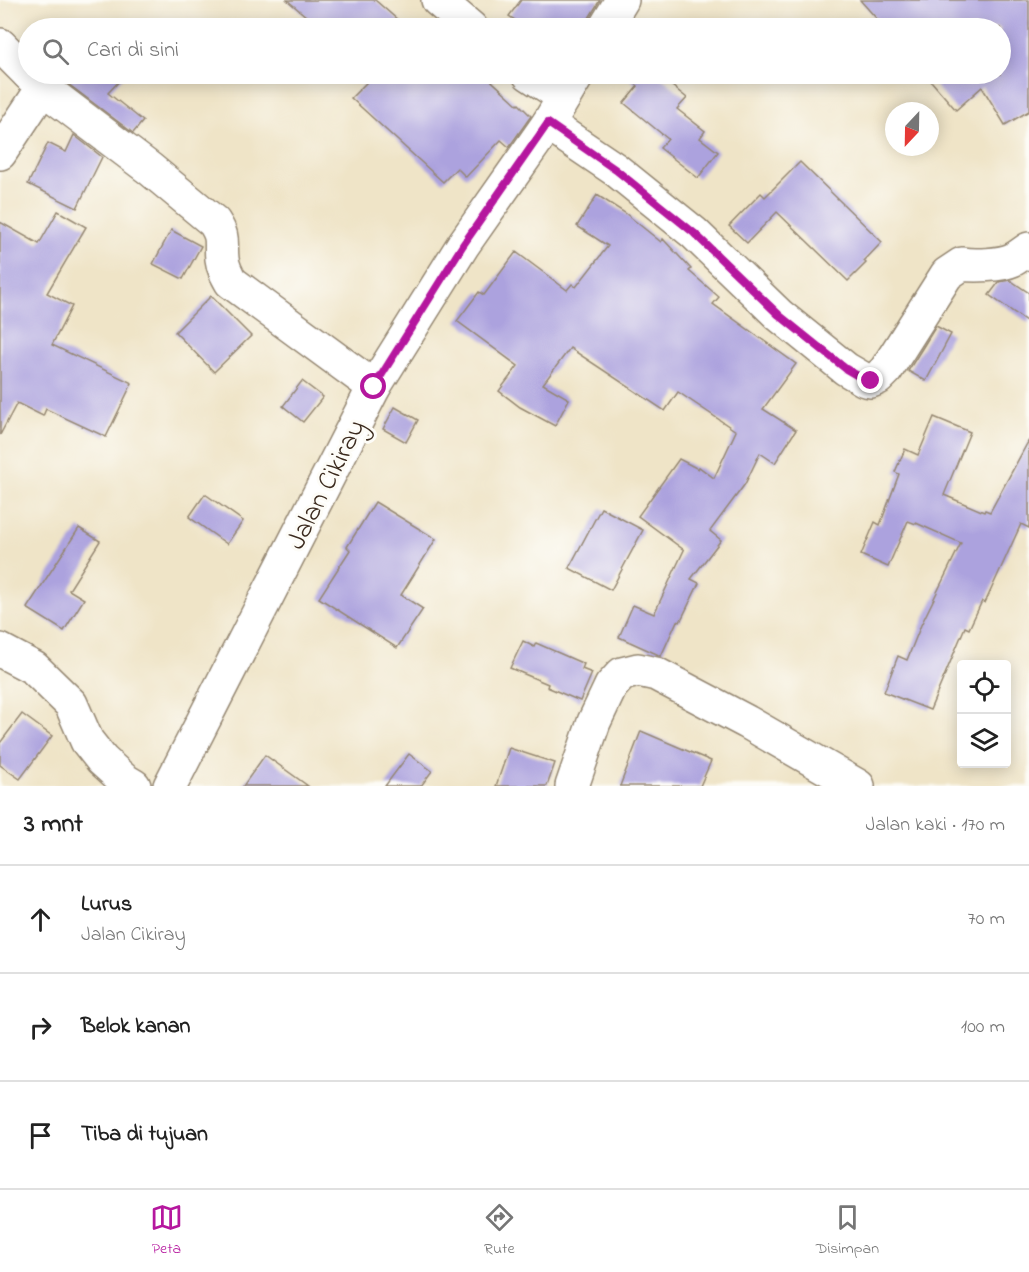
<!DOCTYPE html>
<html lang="id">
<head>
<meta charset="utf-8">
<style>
  :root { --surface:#fff; --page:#f6f6f6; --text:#222; --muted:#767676; --line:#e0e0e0; --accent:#b5179e }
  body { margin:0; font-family:"Indie Flower",sans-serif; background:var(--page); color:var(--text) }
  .controls { position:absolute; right:18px; bottom:18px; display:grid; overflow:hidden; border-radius:6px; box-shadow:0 3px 15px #0003 }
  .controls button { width:54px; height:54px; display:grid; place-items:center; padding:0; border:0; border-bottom:2px solid var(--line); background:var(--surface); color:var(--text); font:30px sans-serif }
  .compass { position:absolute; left:885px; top:102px; width:54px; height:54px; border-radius:50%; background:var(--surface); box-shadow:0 3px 15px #0003; rotate:202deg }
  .stop { position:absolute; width:18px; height:18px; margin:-14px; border:4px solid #b5179e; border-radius:50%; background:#fff }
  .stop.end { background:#b5179e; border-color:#fff; box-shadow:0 2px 6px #0008 }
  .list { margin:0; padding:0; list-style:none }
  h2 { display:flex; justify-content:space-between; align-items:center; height:78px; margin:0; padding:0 24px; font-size:26px }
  h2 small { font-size:20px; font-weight:400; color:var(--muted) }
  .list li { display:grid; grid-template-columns:39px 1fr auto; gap:18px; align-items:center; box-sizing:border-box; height:108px; padding:0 24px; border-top:2px solid var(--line) }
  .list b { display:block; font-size:22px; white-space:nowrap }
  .list p { margin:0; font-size:20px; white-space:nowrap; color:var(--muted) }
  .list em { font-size:20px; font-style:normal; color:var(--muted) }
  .icon { flex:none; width:33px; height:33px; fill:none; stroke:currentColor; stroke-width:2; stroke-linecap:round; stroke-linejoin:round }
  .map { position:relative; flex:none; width:1029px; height:786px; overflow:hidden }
  .search { position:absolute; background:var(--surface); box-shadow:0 3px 15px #0003; left:18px; right:18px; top:18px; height:66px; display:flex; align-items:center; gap:15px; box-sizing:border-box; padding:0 21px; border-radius:33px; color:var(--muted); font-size:22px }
  .sheet { height:402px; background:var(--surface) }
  nav { display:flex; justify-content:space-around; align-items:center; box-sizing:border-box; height:84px; border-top:2px solid var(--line); background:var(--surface); font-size:16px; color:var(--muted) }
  nav a { display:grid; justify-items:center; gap:3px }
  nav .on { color:var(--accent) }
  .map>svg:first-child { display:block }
  .building { fill:#aca2de }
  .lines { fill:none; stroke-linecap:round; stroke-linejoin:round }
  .minor-casing { stroke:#958772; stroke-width:36 }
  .minor { stroke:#fff; stroke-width:33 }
  .route { stroke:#b5179e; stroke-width:8 }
  .labels { text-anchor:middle; stroke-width:6; stroke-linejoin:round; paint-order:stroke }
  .street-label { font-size:27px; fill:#3b2a1e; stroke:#fdfcf7 }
</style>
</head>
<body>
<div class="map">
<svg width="1029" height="786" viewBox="0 0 1029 786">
  <rect width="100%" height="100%" fill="#fdfcf7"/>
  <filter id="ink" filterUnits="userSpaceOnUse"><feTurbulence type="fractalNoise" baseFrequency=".0167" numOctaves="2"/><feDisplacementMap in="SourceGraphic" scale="12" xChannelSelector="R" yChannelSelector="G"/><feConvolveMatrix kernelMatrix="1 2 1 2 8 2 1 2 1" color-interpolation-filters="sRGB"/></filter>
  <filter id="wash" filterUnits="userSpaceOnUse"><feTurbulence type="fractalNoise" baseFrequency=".008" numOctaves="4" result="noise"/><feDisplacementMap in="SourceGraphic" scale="24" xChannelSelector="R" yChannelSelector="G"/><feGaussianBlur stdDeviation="1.35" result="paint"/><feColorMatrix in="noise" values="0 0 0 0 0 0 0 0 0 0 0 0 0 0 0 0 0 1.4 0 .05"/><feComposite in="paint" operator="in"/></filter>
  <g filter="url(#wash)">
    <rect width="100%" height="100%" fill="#efe4c7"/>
    <g id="blocks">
      <g class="building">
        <polygon points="287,0 375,0 407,28 320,28"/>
        <polygon points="521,0 600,0 583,28 527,28 509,16"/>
        <polygon points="860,0 1029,0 1029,111 1005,125 982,87 956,110 925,74 1000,74 1000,28 885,28"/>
        <polygon points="55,74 126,74 108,93 143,121 133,133"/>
        <polygon points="375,74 484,74 518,105 519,104 531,116 509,147 501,140 466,177 457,168 443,182 351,98"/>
        <polygon points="623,74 657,74 687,98 677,109 705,131 700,138 718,152 698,178 660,148 668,139 624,103 638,86"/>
        <polygon points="74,135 102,157 77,208 28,184 48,143 66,152"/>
        <polygon points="800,162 882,242 864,261 866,263 848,281 777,212 747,243 729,226 761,193 765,197"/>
        <polygon points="597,195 625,213 661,242 663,239 691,269 689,271 719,297 713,304 796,364 763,409 796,430 775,463 760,453 745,484 710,531 721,540 691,579 699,583 680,622 677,621 661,656 619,637 633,605 654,614 684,550 638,516 679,459 698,469 699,467 714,478 736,431 678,392 665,411 570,348 543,384 569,399 555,426 520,407 499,391 518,366 457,321 479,292 484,295 516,252 567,290 572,284 576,287 608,246 577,226"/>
        <polygon points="58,211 86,227 47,293 72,306 52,345 132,383 106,437 46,409 43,416 17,403 0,435 0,222 39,244"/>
        <polygon points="171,230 201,246 183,279 153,264"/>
        <polygon points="1010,280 1029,293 1029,323 989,295 999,282"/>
        <polygon points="211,296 251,336 214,372 175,332"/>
        <polygon points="936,326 951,334 926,381 908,371"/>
        <polygon points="302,381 323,397 303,422 283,406"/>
        <polygon points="395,407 418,420 406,442 383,429"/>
        <polygon points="934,417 970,432 944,495 984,512 985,510 990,512 1029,440 1029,528 1021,524 985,603 982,601 969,629 965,627 930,710 884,692 898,656 907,660 921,625 961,543 916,523 916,524 908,521 888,567 861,555 875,522 880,525 899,474 895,472 905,449 918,455"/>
        <polygon points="205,494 243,521 227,544 189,517"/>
        <polygon points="375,502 436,539 401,595 423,609 397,648 319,598 350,550 347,547"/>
        <polygon points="601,508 643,530 611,590 569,568"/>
        <polygon points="79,528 100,541 69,590 84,599 64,631 27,608"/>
        <polygon points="523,641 534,647 536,643 584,664 582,669 592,673 580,701 547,687 548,684 510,668"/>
        <polygon points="22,714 52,736 20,779 0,765 0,743"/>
        <polygon points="641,731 711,761 700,786 620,786"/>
        <polygon points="509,748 555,763 547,786 496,786"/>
        <polygon points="409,754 432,771 421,786 385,786"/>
        <polygon points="265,755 308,786 243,786"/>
      </g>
    </g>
  </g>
  <g filter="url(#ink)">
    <use href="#blocks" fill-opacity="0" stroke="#958772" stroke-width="1.5"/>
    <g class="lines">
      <g class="minor-casing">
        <g id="minor">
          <polyline points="438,0 471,28"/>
          <polyline points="605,28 622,0"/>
          <polyline points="0,45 28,73"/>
          <path d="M29,74L43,88L150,169L214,222C225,239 220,241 222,259C223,268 227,275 231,282L374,387"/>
          <polyline points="529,74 564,97"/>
          <path d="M548,124L616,170L694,233L779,315L846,369L865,380L871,381L878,378L886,370L947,274L962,264C974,266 1001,265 1012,260C1018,257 1024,252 1029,249"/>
          <polyline points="0,153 43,88"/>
          <polyline points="0,650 34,668 71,704 87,741 102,760 124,780 134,786"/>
          <polyline points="170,786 374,387 463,245 548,124 578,74"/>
          <polyline points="572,786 594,722 611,686 622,674 638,670 656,674 747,722 858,786"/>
        </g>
      </g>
      <use href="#minor" class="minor"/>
    </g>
  </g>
  <g class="lines" filter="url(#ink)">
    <polyline class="route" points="374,387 463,245 548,123 616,170 694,233 779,315 846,369 865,380 871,381"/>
  </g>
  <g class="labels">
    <g class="street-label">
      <text transform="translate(325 484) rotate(-63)" y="9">Jalan Cikiray</text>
    </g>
  </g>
</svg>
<div class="controls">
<button><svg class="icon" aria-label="locate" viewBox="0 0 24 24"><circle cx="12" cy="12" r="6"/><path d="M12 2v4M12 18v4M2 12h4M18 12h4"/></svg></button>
<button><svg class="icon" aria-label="layers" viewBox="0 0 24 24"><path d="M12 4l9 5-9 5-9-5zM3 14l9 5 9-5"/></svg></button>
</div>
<svg class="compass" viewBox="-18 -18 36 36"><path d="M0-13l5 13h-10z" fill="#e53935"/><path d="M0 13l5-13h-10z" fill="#767676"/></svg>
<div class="stop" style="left:374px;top:387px"></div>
<div class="stop end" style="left:871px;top:381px"></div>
<div class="search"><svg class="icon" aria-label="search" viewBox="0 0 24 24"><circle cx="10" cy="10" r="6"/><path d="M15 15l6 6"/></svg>Cari di sini</div>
</div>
<section class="sheet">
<h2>3 mnt<small>Jalan kaki · 170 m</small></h2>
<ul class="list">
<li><svg class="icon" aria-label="ahead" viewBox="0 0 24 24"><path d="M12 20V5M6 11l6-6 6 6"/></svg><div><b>Lurus</b><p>Jalan Cikiray</p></div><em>70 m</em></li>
<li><svg class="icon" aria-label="right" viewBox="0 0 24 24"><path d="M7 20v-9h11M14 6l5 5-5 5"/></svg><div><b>Belok kanan</b></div><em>100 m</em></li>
<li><svg class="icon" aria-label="arrive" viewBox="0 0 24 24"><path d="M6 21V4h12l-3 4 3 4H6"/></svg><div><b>Tiba di tujuan</b></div></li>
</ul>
</section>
<nav>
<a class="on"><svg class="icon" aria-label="map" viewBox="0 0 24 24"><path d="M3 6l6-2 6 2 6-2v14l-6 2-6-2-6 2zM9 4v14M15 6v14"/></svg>Peta</a>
<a><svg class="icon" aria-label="directions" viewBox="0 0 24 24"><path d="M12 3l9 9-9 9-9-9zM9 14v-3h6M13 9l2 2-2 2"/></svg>Rute</a>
<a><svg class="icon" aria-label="saved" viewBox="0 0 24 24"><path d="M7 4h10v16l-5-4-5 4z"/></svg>Disimpan</a>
</nav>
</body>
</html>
